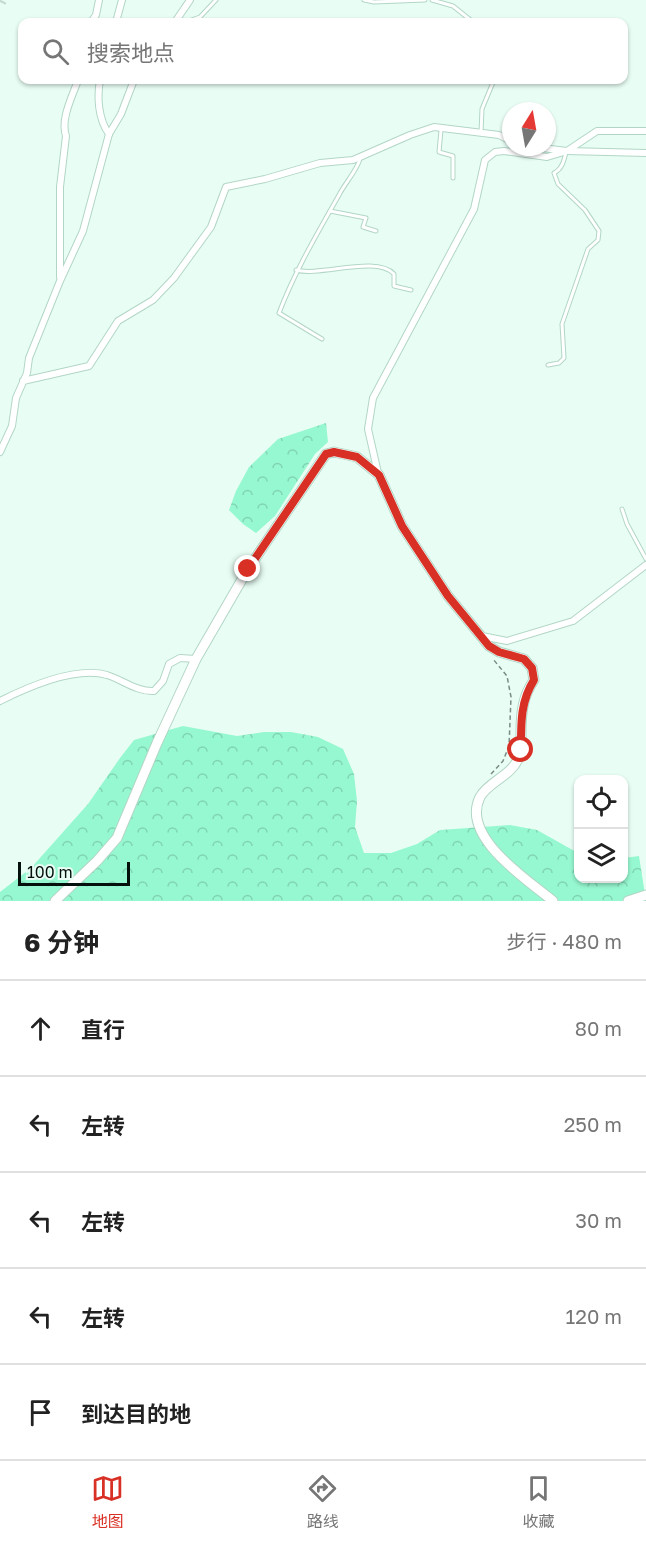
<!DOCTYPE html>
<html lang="zh">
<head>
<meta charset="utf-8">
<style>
  :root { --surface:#fff; --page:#f2f2f2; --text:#222; --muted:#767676; --line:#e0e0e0; --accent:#d93025 }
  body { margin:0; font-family:"Golos Text","Noto Sans SC",sans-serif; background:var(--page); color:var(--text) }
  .controls { position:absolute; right:18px; bottom:18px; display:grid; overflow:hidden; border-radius:12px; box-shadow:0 2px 4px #0004 }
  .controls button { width:54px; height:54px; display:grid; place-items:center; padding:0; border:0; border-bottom:2px solid var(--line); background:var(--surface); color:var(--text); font:30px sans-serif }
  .compass { position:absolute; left:502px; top:102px; width:54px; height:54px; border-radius:50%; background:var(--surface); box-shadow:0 2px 4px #0004; rotate:11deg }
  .scale { position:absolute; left:18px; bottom:15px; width:112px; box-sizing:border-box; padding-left:6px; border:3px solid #04100b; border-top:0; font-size:16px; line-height:21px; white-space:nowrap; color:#04100b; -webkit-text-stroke:4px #e8fef4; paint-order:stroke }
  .stop { position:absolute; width:18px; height:18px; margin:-14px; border:4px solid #d93025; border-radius:50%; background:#fff }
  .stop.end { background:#d93025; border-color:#fff; box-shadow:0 2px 6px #0008 }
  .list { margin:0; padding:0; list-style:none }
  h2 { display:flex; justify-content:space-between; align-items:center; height:78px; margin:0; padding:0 24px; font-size:26px }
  h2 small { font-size:20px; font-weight:400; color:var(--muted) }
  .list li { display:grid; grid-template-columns:39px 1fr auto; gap:18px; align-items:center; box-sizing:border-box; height:96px; padding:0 24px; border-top:2px solid var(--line) }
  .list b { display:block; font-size:22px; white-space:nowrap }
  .list em { font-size:20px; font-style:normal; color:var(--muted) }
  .icon { flex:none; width:33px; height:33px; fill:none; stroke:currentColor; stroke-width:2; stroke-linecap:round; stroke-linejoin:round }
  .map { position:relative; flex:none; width:646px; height:901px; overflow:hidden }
  .search { position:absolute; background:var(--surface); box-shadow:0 2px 4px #0004; left:18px; right:18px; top:18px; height:66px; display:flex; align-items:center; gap:15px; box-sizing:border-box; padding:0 21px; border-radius:12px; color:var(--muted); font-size:22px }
  .sheet { height:558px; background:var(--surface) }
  nav { display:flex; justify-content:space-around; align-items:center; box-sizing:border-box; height:84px; border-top:2px solid var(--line); background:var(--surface); font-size:16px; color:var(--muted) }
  nav a { display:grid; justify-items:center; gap:3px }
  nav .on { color:var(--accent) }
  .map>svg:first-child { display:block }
  .forest { fill:url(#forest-crowns) }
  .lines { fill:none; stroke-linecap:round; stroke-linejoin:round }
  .highway-tunnel { stroke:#c6dad1; stroke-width:12; stroke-dasharray:12 6; stroke-linecap:butt }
  .lane-casing { stroke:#b2d6c6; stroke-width:5 }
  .street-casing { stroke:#b2d6c6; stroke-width:8 }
  .secondary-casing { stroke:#b2d6c6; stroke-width:11 }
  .path { stroke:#7b8c84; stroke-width:1.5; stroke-dasharray:4.5 3; stroke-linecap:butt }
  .lane { stroke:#fff; stroke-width:3 }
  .street { stroke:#fff; stroke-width:6 }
  .secondary { stroke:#fff; stroke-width:9 }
  .route { stroke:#d93025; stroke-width:8 }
</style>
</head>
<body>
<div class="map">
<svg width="646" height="901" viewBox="0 0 646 901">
  <defs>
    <pattern id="forest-crowns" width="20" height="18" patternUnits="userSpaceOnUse" patternTransform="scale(1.5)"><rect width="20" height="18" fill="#96f8d0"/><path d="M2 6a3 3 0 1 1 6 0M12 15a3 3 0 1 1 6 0" fill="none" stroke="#80d4b1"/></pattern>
  </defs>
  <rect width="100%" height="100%" fill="#e8fef4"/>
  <g class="forest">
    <polygon points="326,423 328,442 315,454 275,516 256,533 243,524 229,510 236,491 249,467 278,439"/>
    <polygon points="183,726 237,736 264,732 291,732 318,737 343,749 354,774 357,801 355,827 364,853 391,853 417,844 440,830 510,825 537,830 578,853 578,879 624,879 624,858 639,856 646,901 0,901 0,892 31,868 88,804 120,758 134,740"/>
  </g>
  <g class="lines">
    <polyline class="highway-tunnel" points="0,2 1,0"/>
    <g class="lane-casing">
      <g id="lane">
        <polyline points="364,0 374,2 425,0"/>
        <polyline points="432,0 453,6 473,22"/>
        <polyline points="186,22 200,17 216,0"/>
        <polyline points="441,130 439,152 453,156 453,178"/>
        <polyline points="481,132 482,109 494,80"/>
        <polyline points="330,211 366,218 363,227 376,231"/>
        <path d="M296,270C320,277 376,255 394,274V286L411,290"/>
        <path d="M322,339L279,313C295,271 317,234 339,195C345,183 356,172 360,159"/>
        <path d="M548,365L559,363L564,358L562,324L588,249L598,240L599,231L585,210L558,184L554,173C562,169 564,161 566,152"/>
        <polyline points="622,509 627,524 646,559"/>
      </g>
    </g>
    <g class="street-casing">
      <g id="street">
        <polyline points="91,22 96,15 99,0"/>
        <polyline points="116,22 122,0"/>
        <polyline points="175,22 190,0"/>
        <path d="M100,80C97,97 98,119 109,134"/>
        <polyline points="534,147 567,151 646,153"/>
        <path d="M60,277V187L66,136C60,119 73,95 78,80"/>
        <polyline points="23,381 89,366 118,321 153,300 174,278 211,227 226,187 265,179 320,163 353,160 410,135 434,127 499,135 511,141"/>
        <polyline points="0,452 12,426 16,398 27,373 29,358 60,281 83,231 109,134 121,114 134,80"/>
        <polyline points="378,473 368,429 373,398 474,209 485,160 495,152 504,151 547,157 567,151 597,131 646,131"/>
        <polyline points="482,636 507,641 573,621 646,565"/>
        <path d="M0,701C28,687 75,666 107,675C123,680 137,692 154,691L163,681L169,664L180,658L196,659"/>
      </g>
    </g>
    <g class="secondary-casing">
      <g id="secondary">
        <path d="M55,901L97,861L117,838L157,743L196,659L248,569L326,454L334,452L357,457L379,475L402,526L448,596L489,646L499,652L524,659L532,668L534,680C523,696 521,712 521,732C521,741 522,750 518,759C511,776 488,782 480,797C460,837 528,880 553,901"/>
        <polyline points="628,901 646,895"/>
      </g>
    </g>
    <polyline class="path" points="491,774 503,761 509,746 511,697 507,676 493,659"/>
    <use href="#lane" class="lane"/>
    <use href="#street" class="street"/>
    <use href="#secondary" class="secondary"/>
  </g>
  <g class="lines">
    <path class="route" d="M248,569L326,454L334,452L357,457L379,475L402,526L448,596L489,646L499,652L524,659L532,668L534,680C520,702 521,725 521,750"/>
  </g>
</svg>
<div class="controls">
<button><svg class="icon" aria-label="locate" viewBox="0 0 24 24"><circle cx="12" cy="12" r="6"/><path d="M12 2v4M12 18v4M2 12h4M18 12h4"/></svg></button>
<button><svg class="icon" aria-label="layers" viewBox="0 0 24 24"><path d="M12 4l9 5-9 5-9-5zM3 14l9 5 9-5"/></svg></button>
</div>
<svg class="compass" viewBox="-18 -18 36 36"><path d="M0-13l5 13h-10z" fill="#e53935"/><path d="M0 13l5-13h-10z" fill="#767676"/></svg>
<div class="scale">100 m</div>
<div class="stop" style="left:521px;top:750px"></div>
<div class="stop end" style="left:248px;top:569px"></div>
<div class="search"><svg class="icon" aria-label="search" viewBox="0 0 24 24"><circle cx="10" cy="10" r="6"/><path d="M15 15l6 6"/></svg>搜索地点</div>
</div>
<section class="sheet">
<h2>6 分钟<small>步行 · 480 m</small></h2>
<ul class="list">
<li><svg class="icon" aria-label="ahead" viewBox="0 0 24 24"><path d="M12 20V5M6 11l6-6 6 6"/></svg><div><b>直行</b></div><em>80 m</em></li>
<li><svg class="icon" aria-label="left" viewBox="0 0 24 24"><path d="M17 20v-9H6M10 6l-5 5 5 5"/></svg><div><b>左转</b></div><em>250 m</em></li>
<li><svg class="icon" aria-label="left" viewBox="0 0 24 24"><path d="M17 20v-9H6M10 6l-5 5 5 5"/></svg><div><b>左转</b></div><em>30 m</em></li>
<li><svg class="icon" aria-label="left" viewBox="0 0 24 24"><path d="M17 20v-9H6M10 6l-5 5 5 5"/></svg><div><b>左转</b></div><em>120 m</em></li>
<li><svg class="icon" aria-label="arrive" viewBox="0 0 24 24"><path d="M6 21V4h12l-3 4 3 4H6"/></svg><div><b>到达目的地</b></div></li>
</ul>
</section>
<nav>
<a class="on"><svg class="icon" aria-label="map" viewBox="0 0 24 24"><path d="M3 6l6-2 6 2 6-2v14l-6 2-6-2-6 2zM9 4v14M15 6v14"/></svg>地图</a>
<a><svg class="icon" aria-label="directions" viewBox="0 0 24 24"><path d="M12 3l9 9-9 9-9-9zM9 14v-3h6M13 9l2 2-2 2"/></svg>路线</a>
<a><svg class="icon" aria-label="saved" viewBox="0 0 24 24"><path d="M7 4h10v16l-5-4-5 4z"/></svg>收藏</a>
</nav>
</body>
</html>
